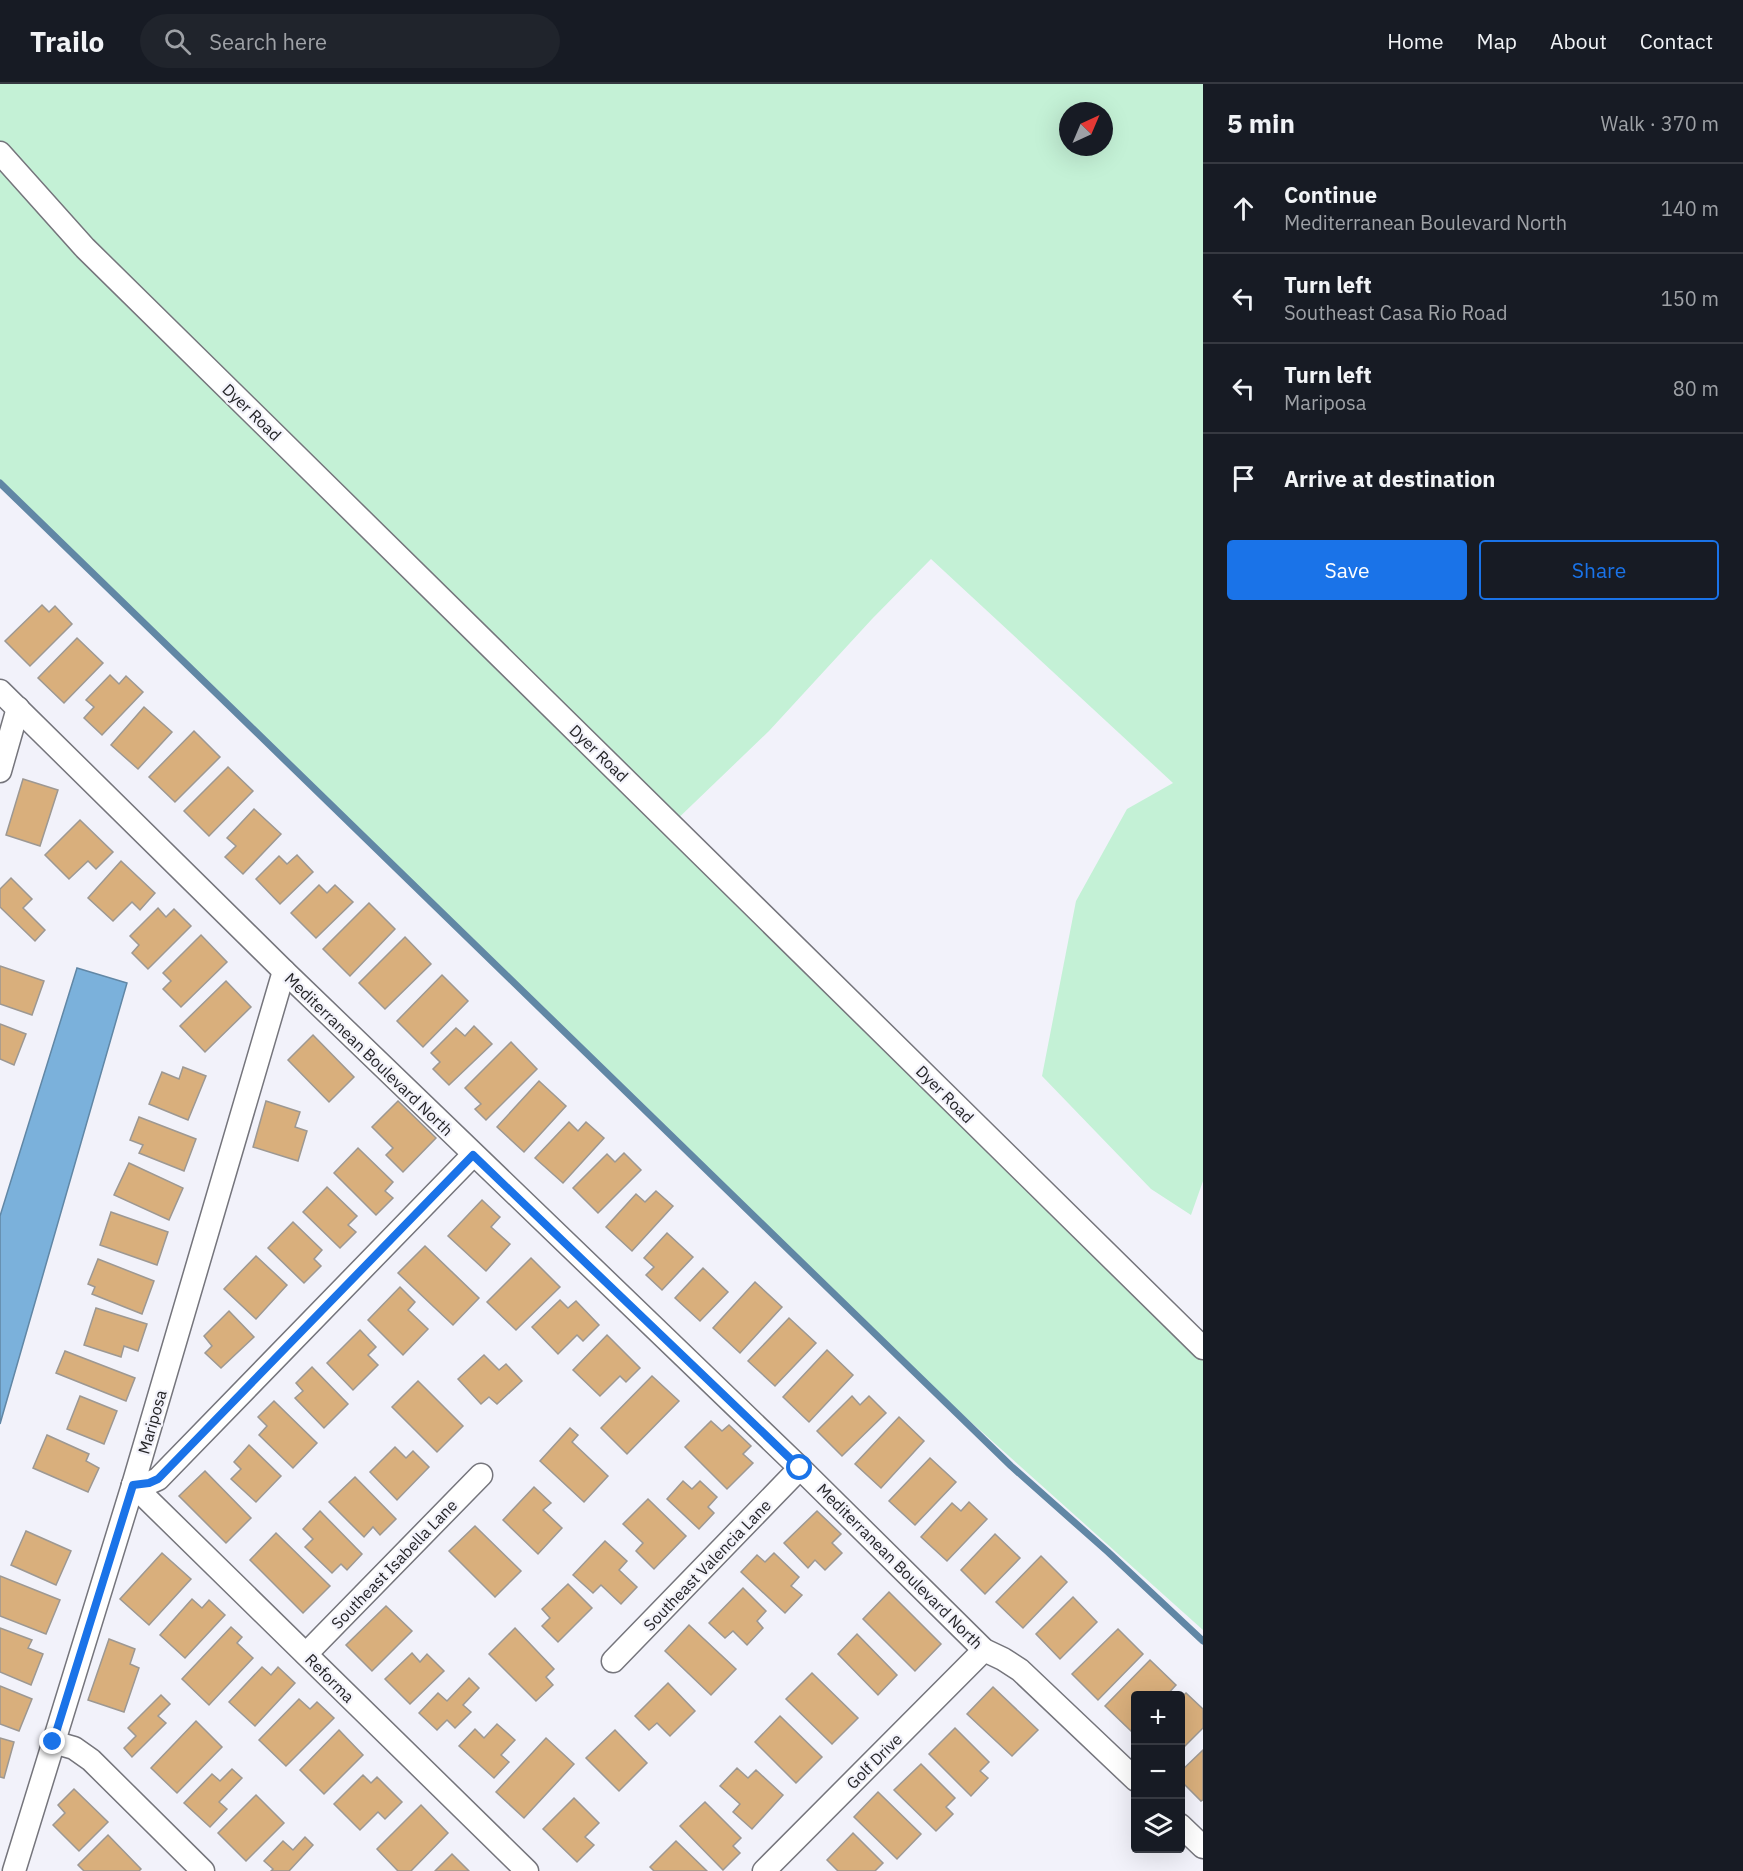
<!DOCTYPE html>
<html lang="en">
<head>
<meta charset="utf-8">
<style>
  :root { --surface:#171b24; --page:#20242c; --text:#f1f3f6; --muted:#9ea1a6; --line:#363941; --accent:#1a73e8 }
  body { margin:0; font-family:"IBM Plex Sans",sans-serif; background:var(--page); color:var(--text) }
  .controls { position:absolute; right:18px; bottom:18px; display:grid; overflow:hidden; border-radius:6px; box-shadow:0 6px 24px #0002 }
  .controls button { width:54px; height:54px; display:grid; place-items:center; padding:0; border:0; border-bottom:2px solid var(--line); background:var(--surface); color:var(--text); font:30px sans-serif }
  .compass { position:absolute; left:1059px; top:18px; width:54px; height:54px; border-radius:50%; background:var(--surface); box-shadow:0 6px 24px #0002; rotate:44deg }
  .stop { position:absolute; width:18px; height:18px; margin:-14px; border:4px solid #1a73e8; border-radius:50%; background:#fff }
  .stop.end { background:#1a73e8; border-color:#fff; box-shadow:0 2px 6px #0008 }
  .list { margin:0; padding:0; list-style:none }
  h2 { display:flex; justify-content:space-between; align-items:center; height:78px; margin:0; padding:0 24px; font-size:26px }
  h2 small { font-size:20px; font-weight:400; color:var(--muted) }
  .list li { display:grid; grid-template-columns:39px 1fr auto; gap:18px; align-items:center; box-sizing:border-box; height:90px; padding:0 24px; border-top:2px solid var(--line) }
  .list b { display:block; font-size:22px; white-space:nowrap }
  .list p { margin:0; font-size:20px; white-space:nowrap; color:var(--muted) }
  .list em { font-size:20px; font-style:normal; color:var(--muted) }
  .actions { display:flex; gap:12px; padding:18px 24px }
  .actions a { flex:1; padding:14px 0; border:2px solid var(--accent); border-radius:6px; text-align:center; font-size:21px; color:var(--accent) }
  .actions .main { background:var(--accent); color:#fff }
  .icon { flex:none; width:33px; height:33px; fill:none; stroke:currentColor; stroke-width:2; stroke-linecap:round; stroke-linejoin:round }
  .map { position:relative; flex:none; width:1203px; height:1787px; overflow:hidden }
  header { display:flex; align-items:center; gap:36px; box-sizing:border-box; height:84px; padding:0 30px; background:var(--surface); border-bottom:2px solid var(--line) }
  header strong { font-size:28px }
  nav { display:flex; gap:33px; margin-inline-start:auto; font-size:21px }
  .search { width:420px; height:54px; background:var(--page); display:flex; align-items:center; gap:15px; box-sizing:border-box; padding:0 21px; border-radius:33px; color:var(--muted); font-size:22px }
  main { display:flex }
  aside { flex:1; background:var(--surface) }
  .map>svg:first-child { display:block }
  .green { fill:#c4f1d6; fill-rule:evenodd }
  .water { fill:#7bb1db; stroke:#6187a5; stroke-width:1.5 }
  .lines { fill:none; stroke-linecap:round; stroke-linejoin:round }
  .stream { stroke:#6187a5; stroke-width:7 }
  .building { fill:#d9af7c; stroke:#9d9892; stroke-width:1.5 }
  .street-casing { stroke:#75757c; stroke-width:25 }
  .street { stroke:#fff; stroke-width:22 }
  .route { stroke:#1a73e8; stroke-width:8 }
  .labels { text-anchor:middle; stroke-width:4.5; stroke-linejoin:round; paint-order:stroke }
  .street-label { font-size:16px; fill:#242427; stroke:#f2f2fa }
</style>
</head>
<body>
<header>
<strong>Trailo</strong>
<div class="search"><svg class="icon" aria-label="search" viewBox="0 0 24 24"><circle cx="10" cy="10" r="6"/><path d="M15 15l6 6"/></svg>Search here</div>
<nav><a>Home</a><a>Map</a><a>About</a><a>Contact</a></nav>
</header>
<main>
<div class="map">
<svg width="1203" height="1787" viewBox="0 0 1203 1787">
  <rect width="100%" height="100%" fill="#f2f2fa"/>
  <path class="green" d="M0,0H1203V1097L1191,1131L1151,1105L1042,992L1076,817L1127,725L1173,699L931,475L872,535L769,647L668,744L1203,1257V1546L914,1287L0,396ZM1068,27H1104V63H1068Z"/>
  <polygon class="water" points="77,884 127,899 0,1340 0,1132"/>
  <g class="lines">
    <polyline class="stream" points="0,399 1011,1382 1108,1468 1203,1557"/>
  </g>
  <g class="building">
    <polygon points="42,521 49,528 55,522 72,540 30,582 5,557"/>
    <polygon points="77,554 103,579 64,619 38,594"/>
    <polygon points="110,591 119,600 126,592 143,608 102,651 84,634 94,623 86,616"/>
    <polygon points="144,623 172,648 138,685 111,661"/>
    <polygon points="194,647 220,673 175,718 149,693"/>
    <polygon points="228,683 253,707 209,752 184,727"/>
    <polygon points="23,695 58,706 40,762 6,751"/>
    <polygon points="254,725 281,750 243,790 225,773 236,762 227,754"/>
    <polygon points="80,736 113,768 96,785 88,777 69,795 45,771"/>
    <polygon points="297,771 313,788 280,820 256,795 279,772 287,780"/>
    <polygon points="121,777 155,809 140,826 132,818 113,837 88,814"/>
    <polygon points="11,794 32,815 23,824 45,846 35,857 0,823 0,805"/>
    <polygon points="319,801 327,809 335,801 353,818 316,854 291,829"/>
    <polygon points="369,819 395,845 350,892 323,865"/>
    <polygon points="158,824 166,833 174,825 191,842 148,885 132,869 139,861 130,852"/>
    <polygon points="201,851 227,878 181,923 163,905 171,897 163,889"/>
    <polygon points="405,853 431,880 385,925 359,899"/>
    <polygon points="0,882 44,897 32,931 0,920"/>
    <polygon points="442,891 468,917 423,963 397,937"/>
    <polygon points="226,897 251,923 205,968 180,942"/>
    <polygon points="0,940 26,950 14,981 0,975"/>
    <polygon points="474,942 492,960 449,1001 433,985 440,978 431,969 456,944 465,952"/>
    <polygon points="313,951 354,993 329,1018 288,976"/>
    <polygon points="511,958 537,985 486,1036 475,1025 481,1020 465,1004"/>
    <polygon points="183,983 206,992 188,1036 149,1020 162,988 179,995"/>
    <polygon points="539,997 566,1022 524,1068 497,1043"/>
    <polygon points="266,1017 300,1028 295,1043 307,1047 298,1077 253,1063"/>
    <polygon points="398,1017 436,1054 403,1088 386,1071 393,1064 372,1043"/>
    <polygon points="139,1033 196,1055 184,1087 139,1069 143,1061 130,1056"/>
    <polygon points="569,1038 578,1047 586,1038 604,1054 563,1099 535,1074"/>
    <polygon points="358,1064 393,1098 385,1107 393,1114 376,1131 334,1089"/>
    <polygon points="624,1069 641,1086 598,1129 573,1104 607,1070 615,1078"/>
    <polygon points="129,1079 183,1104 169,1136 114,1111"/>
    <polygon points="327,1103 357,1132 348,1141 356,1148 340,1164 303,1128"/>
    <polygon points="656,1107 673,1122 632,1167 606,1143 636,1110 645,1118"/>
    <polygon points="482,1116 500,1133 491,1143 510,1160 486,1187 448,1152"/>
    <polygon points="111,1128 168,1148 157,1181 100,1161"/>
    <polygon points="293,1138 322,1166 314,1175 321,1182 304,1199 268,1164"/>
    <polygon points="667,1149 693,1173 662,1206 646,1191 654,1183 644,1174"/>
    <polygon points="425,1162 479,1214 453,1241 398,1189"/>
    <polygon points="256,1172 287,1201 256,1235 224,1205"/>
    <polygon points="531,1174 560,1203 516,1246 487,1218"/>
    <polygon points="98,1175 154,1197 142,1230 92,1210 95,1203 88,1200"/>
    <polygon points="703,1184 728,1208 700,1237 675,1214"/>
    <polygon points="755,1198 782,1223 740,1269 713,1244"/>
    <polygon points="400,1203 415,1218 408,1226 428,1245 403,1271 368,1236"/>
    <polygon points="560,1216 568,1224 576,1217 599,1241 583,1257 577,1251 558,1270 532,1243"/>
    <polygon points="96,1224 147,1240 138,1267 124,1262 121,1273 84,1261"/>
    <polygon points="229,1227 254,1253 221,1284 205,1269 212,1262 204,1252"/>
    <polygon points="789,1234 816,1259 775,1302 748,1277"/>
    <polygon points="360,1246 376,1263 368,1271 378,1281 353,1306 327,1279"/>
    <polygon points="607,1251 640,1284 626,1298 620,1292 600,1312 573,1286"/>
    <polygon points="827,1266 853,1291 809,1338 783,1313"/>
    <polygon points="65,1267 135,1294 126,1317 56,1289"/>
    <polygon points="484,1271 499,1286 506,1280 522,1297 497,1320 489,1313 481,1320 458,1295"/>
    <polygon points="312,1283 348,1320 324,1344 295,1314 303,1307 296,1299"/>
    <polygon points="652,1292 679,1317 627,1370 601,1344"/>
    <polygon points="418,1297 463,1342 437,1368 392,1323"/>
    <polygon points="80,1312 117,1327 104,1360 67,1345"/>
    <polygon points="852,1312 860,1321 869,1312 886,1329 842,1372 817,1347"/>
    <polygon points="274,1317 317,1359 293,1384 259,1351 267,1342 258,1333"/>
    <polygon points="899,1333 924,1357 881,1404 855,1380"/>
    <polygon points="711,1337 722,1347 729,1341 751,1362 743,1370 753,1379 727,1405 685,1363"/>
    <polygon points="570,1344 578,1351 572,1358 608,1392 584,1418 540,1377"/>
    <polygon points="47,1351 89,1370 86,1377 99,1384 88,1408 33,1384"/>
    <polygon points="249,1361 281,1392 256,1418 231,1395 241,1385 234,1378"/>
    <polygon points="395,1363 406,1374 413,1367 429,1383 397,1416 370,1388"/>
    <polygon points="930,1374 956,1398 915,1441 889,1417"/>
    <polygon points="205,1387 251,1434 226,1459 179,1412"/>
    <polygon points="355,1393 396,1435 380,1451 373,1443 364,1453 329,1418"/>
    <polygon points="683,1397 692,1405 700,1397 717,1413 708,1423 714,1429 699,1445 667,1415"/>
    <polygon points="534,1403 551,1419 543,1426 562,1444 538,1470 503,1436"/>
    <polygon points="648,1415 686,1452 654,1485 636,1467 643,1459 623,1440"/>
    <polygon points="969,1418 987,1435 947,1477 921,1453 952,1419 961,1427"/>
    <polygon points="320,1427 362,1470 347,1486 341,1480 332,1489 305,1463 313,1455 303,1445"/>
    <polygon points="817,1427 841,1450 832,1459 842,1469 825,1486 815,1476 808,1484 784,1459"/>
    <polygon points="475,1442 521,1487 495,1513 449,1467"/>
    <polygon points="26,1447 71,1467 56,1501 11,1481"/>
    <polygon points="276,1449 330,1502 303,1529 250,1476"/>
    <polygon points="995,1450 1020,1474 985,1510 961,1486"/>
    <polygon points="605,1457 627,1477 619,1486 637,1503 621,1520 601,1501 593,1509 573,1491"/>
    <polygon points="162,1469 191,1495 149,1541 120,1515"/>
    <polygon points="774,1469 799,1493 791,1502 802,1511 785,1529 741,1488 757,1471 765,1478"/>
    <polygon points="1041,1472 1067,1498 1023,1544 996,1518"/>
    <polygon points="0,1492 60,1516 46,1550 0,1532"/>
    <polygon points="568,1500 592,1524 558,1558 542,1542 550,1534 542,1525"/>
    <polygon points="743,1504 766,1527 757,1537 763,1544 747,1561 733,1547 725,1554 709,1539"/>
    <polygon points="889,1508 941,1560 915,1587 863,1535"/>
    <polygon points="1073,1513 1097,1538 1060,1575 1036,1550"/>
    <polygon points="192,1515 202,1524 209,1516 225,1531 185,1574 160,1551"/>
    <polygon points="386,1522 412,1547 372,1587 346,1561"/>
    <polygon points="689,1541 736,1585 711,1611 665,1567"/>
    <polygon points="231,1543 242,1553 237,1559 253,1574 209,1621 182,1595"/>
    <polygon points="0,1544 32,1556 28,1564 43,1570 31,1601 0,1588"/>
    <polygon points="515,1544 554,1585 546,1593 553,1601 536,1617 489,1570"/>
    <polygon points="1118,1545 1143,1570 1098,1616 1072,1590"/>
    <polygon points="857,1550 897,1591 878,1611 838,1570"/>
    <polygon points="109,1555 135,1565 130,1580 139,1584 124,1628 88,1616"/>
    <polygon points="412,1569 420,1578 427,1570 444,1587 410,1620 385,1595"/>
    <polygon points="1150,1576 1176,1601 1166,1612 1136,1612 1136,1643 1131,1647 1105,1622"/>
    <polygon points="262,1583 271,1591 278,1583 295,1599 255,1642 229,1618"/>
    <polygon points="812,1589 858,1634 832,1660 786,1615"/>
    <polygon points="469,1594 479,1604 463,1621 471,1628 455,1644 447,1636 437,1646 419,1629 438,1609 447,1617"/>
    <polygon points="668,1599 695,1627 670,1652 657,1639 649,1646 635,1632"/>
    <polygon points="0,1602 32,1615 19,1647 0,1640"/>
    <polygon points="993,1603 1038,1646 1012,1672 967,1630"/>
    <polygon points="1186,1609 1203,1625 1203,1644 1180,1667 1180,1614"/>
    <polygon points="161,1611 170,1620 158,1632 166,1639 132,1673 124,1664 136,1652 128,1644"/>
    <polygon points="299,1615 310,1625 317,1618 334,1634 286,1682 259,1656"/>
    <polygon points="780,1632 822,1673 796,1699 755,1658"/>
    <polygon points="196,1637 222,1663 177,1709 151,1684"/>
    <polygon points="497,1640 515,1656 501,1671 509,1678 494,1694 459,1662 475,1645 484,1654"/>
    <polygon points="955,1644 989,1678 980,1687 988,1694 971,1712 929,1670"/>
    <polygon points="339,1646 363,1671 324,1710 300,1686"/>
    <polygon points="615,1646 647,1679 619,1707 586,1674"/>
    <polygon points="0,1654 14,1658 4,1694 0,1693"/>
    <polygon points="546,1654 574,1680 524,1734 496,1708"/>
    <polygon points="1203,1666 1203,1716 1201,1717 1180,1696 1180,1688"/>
    <polygon points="921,1680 955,1714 946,1723 953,1730 936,1747 894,1706"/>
    <polygon points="737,1684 748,1694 756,1686 783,1711 752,1745 733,1728 740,1720 720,1702"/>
    <polygon points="232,1685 242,1694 219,1718 227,1725 210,1743 184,1719 212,1690 220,1697"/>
    <polygon points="363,1691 371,1699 377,1693 402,1718 385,1735 378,1728 360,1746 334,1720"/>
    <polygon points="74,1705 108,1738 79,1767 53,1741 65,1729 58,1721"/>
    <polygon points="878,1708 921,1750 897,1775 854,1733"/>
    <polygon points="256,1711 284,1739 246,1777 218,1749"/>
    <polygon points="574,1714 599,1739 585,1753 594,1761 577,1778 543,1745"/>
    <polygon points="705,1718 741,1754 733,1762 740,1769 723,1786 680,1742"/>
    <polygon points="421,1721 448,1749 411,1787 398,1787 377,1765"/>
    <polygon points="853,1749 883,1779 875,1787 838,1787 827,1776"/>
    <polygon points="108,1751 141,1785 139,1787 84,1787 78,1781"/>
    <polygon points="305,1753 313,1761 289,1787 271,1787 273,1785 264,1777 283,1757 293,1766"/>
    <polygon points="676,1757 707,1787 654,1787 650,1783"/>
    <polygon points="452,1770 469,1787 435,1787"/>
  </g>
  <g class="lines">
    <g class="street-casing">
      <g id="street">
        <polyline points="0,69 85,164 1203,1264"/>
        <polyline points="0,607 284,887 800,1384 984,1566 1003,1575 1020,1586 1136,1696"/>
        <polyline points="0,687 18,624"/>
        <polyline points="133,1401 527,1787"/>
        <polyline points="133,1401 149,1399 158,1395 473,1071"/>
        <polyline points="306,1570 481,1391"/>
        <polyline points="613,1577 800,1384"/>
        <polyline points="53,1658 74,1664 91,1676 203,1787"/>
        <polyline points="1180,1741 1203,1763"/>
        <polyline points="14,1787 133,1401 284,887"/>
        <polyline points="764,1787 984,1566"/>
      </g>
    </g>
    <use href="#street" class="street"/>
  </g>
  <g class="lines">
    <polyline class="route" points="53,1658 133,1401 149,1399 158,1395 473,1071 800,1384"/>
  </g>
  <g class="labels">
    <g class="street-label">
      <text transform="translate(252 328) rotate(44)" y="6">Dyer Road</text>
      <text transform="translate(599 669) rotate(44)" y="6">Dyer Road</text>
      <text transform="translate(369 970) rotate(44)" y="6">Mediterranean Boulevard North</text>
      <text transform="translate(945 1010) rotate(45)" y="6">Dyer Road</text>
      <text transform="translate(152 1338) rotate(-74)" y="6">Mariposa</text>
      <text transform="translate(394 1480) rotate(-46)" y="6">Southeast Isabella Lane</text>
      <text transform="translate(707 1481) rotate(-46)" y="6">Southeast Valencia Lane</text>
      <text transform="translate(900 1482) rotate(45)" y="6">Mediterranean Boulevard North</text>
      <text transform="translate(330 1594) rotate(45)" y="6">Reforma</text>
      <text transform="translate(874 1677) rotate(-45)" y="6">Golf Drive</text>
    </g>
  </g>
</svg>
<div class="controls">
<button>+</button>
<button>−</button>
<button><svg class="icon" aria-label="layers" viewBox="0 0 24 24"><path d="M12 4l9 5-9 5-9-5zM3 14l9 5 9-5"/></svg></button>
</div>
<svg class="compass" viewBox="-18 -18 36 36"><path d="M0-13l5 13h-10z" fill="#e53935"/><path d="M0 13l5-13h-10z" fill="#9ea1a6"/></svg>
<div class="stop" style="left:800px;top:1384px"></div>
<div class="stop end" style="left:53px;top:1658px"></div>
</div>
<aside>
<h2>5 min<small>Walk · 370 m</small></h2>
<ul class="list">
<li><svg class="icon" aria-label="ahead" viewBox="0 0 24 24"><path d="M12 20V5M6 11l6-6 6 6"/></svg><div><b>Continue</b><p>Mediterranean Boulevard North</p></div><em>140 m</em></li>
<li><svg class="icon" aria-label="left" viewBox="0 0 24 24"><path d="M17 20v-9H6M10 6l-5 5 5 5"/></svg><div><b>Turn left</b><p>Southeast Casa Rio Road</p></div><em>150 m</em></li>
<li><svg class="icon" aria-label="left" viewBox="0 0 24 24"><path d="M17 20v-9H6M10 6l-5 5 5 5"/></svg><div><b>Turn left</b><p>Mariposa</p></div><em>80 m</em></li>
<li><svg class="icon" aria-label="arrive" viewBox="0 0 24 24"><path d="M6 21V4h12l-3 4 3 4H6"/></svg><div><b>Arrive at destination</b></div></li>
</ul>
<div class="actions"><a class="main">Save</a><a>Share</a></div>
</aside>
</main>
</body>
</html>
